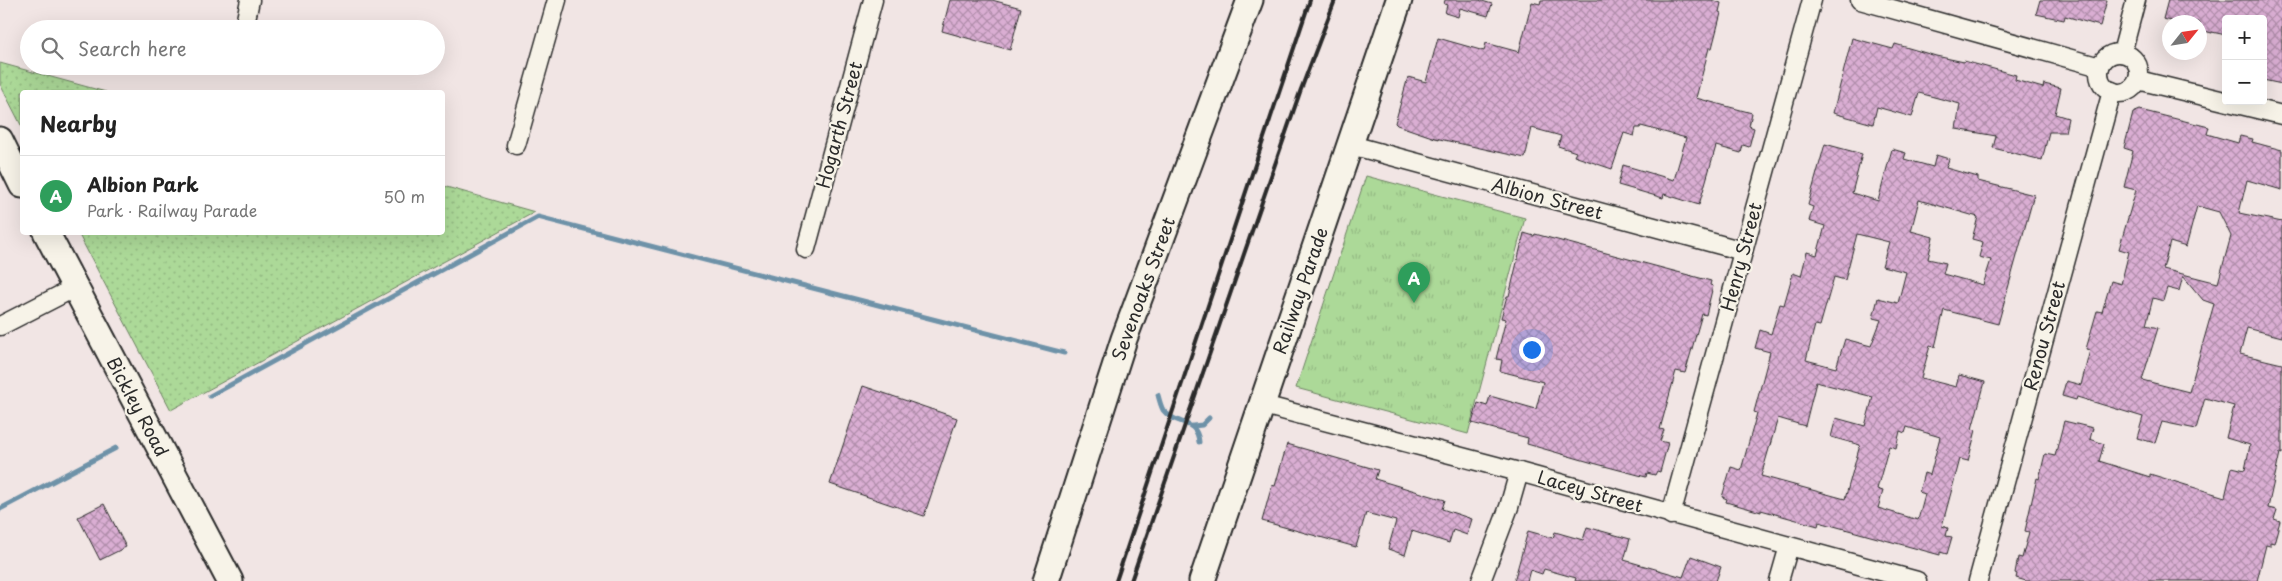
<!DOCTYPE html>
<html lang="en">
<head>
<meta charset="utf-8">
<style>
  :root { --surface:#fff; --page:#f2f2f2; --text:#222; --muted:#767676; --line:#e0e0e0; --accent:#d1495b }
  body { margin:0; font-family:"Playpen Sans",sans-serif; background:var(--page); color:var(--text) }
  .controls { position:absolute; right:15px; top:15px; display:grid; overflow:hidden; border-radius:5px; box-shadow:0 5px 20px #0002 }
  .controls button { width:45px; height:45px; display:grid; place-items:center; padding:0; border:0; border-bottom:1px solid var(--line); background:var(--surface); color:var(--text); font:25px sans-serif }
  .compass { position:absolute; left:2162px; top:15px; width:45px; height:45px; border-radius:50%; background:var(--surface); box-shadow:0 5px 20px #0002; rotate:60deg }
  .you { position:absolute; left:1531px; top:349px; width:18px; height:18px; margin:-12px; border:4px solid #fff; border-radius:50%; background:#1a73e8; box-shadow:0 0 0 8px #1a73e833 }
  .badge { display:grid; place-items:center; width:32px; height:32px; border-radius:50%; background:var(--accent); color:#fff; font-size:16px; font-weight:700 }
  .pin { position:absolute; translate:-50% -41px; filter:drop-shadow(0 1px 2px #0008) }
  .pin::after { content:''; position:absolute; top:26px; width:18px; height:15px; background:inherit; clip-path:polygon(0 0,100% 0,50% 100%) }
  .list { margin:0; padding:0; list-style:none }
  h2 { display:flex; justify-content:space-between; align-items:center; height:65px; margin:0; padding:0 20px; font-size:21px }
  h2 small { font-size:16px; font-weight:400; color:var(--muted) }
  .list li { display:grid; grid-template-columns:32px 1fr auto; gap:15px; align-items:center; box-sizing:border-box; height:80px; padding:0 20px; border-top:1px solid var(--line) }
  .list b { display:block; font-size:19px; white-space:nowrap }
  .list p { margin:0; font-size:16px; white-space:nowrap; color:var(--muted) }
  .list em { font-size:16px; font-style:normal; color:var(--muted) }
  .icon { flex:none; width:28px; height:28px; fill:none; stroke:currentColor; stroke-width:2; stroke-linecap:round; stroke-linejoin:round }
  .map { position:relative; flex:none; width:2282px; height:581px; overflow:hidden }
  .search { position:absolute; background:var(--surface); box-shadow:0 5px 20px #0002; left:20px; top:20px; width:425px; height:55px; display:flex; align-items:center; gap:12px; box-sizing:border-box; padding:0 18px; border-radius:28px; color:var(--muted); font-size:19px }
  .panel { position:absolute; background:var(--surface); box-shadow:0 5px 20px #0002; left:20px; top:90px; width:425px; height:145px; border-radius:5px }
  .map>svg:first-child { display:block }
  .grass { fill:url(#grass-dots); stroke:#6c8262 }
  .park { fill:url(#park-tufts); stroke:#6c8262 }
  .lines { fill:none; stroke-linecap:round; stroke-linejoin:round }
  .stream { stroke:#6e92a8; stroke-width:5 }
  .building { fill:url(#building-cross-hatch); stroke:#2b2b2b; fill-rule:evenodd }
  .street-casing { stroke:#2b2b2b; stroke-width:21 }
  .secondary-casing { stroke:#2b2b2b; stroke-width:29 }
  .street { stroke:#f7f3e8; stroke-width:18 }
  .secondary { stroke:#f7f3e8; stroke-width:25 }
  .rail { stroke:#2b2b2b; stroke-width:4 }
  .labels { text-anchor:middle; stroke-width:4.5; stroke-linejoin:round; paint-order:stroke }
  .street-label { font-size:18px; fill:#2b2b2b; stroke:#f7f3e8 }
</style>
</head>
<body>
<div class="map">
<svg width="2282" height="581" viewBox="0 0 2282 581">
  <defs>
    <pattern id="grass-dots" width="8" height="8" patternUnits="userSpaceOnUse" patternTransform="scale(1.25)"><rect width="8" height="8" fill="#acd998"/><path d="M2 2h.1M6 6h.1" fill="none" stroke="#94ba83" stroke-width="1.8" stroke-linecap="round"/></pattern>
    <pattern id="park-tufts" width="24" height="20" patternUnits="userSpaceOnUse" patternTransform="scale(1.25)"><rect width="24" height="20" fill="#acd998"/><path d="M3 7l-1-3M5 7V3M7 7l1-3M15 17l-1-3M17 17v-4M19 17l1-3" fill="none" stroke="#94ba83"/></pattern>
    <pattern id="building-cross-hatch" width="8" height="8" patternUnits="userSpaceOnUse" patternTransform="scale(1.25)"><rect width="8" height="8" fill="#daaed3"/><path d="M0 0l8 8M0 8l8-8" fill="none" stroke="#b18eab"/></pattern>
  </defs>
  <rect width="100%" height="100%" fill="#f1e5e4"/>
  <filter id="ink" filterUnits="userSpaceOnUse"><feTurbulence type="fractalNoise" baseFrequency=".02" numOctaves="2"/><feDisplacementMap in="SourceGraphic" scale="10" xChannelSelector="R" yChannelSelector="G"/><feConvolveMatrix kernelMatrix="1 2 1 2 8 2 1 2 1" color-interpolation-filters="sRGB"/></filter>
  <g filter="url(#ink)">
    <g class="grass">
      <polygon points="0,63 106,92 22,92 22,127 0,84"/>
      <polygon points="443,186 535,212 171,410 78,233 442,232"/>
    </g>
    <polygon class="park" points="1366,176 1525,218 1468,434 1296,388"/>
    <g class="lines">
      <g class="stream">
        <path d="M1158,395C1159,399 1161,406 1163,410C1175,426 1197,418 1199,442"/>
        <polyline points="210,396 538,217 1064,353"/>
        <polyline points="1193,426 1202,425 1209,418"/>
        <polyline points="0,509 116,448"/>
      </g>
    </g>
    <g class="building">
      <polygon points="950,0 992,0 1021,8 1010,50 942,31"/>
      <polygon points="1445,0 1479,0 1492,4 1488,16 1460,8 1458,17 1445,13 1447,5 1444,4"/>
      <polygon points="1541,0 1711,0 1721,3 1719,12 1721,13 1712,48 1709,48 1696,98 1752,113 1749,126 1754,128 1749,147 1743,145 1741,153 1716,146 1699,205 1664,194 1663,198 1618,185 1623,165 1674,180 1686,138 1641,126 1640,128 1636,128 1634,136 1624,133 1612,169 1574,156 1576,152 1558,146 1561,136 1532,128 1525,158 1435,138 1397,125 1395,123 1408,77 1426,82 1438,38 1484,51 1486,43 1519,52 1532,2 1540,4"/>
      <polygon points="2040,0 2107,0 2100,26 2065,16 2064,20 2036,14"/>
      <polygon points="2168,0 2282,0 2282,84 2263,80 2263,19 2226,19 2226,35 2212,32 2212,33 2200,30 2200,22 2176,22 2163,19"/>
      <polygon points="1852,38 1893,49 1895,44 1936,56 1964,62 1964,61 2016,75 2015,80 2043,88 2044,84 2061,88 2055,114 2068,118 2065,132 2049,132 2042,160 1993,148 1996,136 1956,129 1960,104 1919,93 1912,117 1877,107 1873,124 1833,113"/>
      <path d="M2140,110L2209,127L2207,134L2238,143L2240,136L2253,139L2252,142L2282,150V190L2247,180L2239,213L2282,222V337L2247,328L2240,354L2282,364V454L2280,453L2268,508L2277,510L2274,519L2280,521L2274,543L2270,542V546L2266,545L2257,581H2026L2016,578L2017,574L2015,573L2018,557L2022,558L2029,532L2025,531L2037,478L2039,479L2045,454L2055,456L2064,421L2093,428L2090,439L2104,444L2099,461L2150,477V474L2163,478L2225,497L2232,467L2245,470L2250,445L2226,438L2234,406L2205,398L2196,429L2162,422L2155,443L2137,438L2143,417L2077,397L2076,400L2062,396L2066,381L2081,385L2090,350L2086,349L2097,311L2102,312L2111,281L2121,284L2129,252L2119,249L2136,190L2124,187L2133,151L2124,148L2133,113ZM2197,206L2219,212L2231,236L2218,283L2163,269L2170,242L2186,247ZM2183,276L2203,300L2214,304L2189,392L2142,380L2158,328L2146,325L2153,298L2163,301L2167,288L2179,291Z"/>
      <path d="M1825,144L1862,154L1852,193L1878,201L1892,149L1906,153L1904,159L1933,167L1936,155L1949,159L1946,168L1978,177V181L2034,195L1998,324L1944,310L1935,347L1930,346L1921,378L1956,387L1959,375L1985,382L1972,429L1976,430L1968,461L1960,459L1942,526L1948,528L1946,536L1952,537L1947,554L1940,552V555L1819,522L1818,526L1761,510V512L1726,502L1727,499L1722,497L1731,467L1741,470L1757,413L1754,412L1770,352L1755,348L1760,330L1771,334L1780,304L1784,305L1793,273L1801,276L1807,252L1817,255L1825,226L1809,221L1813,207L1808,205ZM1919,200L1978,217L1972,239L1983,242L1979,257L1991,260L1983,285L1943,274L1946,263L1928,259L1933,237L1911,231ZM1857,234L1889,242L1882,266L1906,272L1898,303L1878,298L1873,318L1881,320L1871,346L1845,339L1836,368L1806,360L1815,325L1820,326L1834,277L1845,280ZM1816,382L1873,397L1865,426L1836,418L1831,437L1860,445L1845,499L1761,476L1778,418L1805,426ZM1907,427L1940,437L1930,475L1924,473L1919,492L1925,494L1918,520L1878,508L1883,491L1877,489L1889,446L1896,448L1900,431L1905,433Z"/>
      <polygon points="1524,233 1534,236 1535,234 1711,281 1710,285 1713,286 1706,315 1702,314 1685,373 1676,371 1660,429 1664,430 1660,441 1668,443 1660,472 1657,471 1655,475 1647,473 1646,477 1593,463 1527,444 1528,438 1472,423 1478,403 1487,406 1490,396 1536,409 1543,382 1500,371 1502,360 1496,359 1506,319 1501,318 1507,296 1509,296"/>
      <polygon points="863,386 957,418 924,516 830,484"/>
      <polygon points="1287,444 1378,470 1375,479 1445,500 1442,509 1472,519 1467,535 1453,530 1449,543 1412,531 1405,555 1388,549 1396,521 1366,513 1356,547 1262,521 1272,485 1275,486"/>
      <polygon points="104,504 126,547 100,560 78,517"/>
      <polygon points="1587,527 1630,539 1624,560 1683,577 1691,556 1721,567 1716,581 1575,581 1576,578 1544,569 1542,574 1530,570 1527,581 1514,581 1528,531 1553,538 1555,532 1583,540"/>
    </g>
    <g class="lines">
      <g class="street-casing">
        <g id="street">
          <polyline points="1860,0 2100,67"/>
          <polyline points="244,29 250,0"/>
          <polyline points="2122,53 2136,0"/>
          <circle cx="2119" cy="73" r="20"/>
          <polyline points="2138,80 2282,115"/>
          <polyline points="516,145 557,0"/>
          <polyline points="1351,145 1743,251"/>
          <polyline points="806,249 873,0"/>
          <polyline points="0,326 74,288"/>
          <polyline points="1263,405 1519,472 1917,581"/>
          <polyline points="1671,515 1812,0"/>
          <polyline points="1481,581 1509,507 1519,472"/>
          <polyline points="1779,581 1789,546"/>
          <polyline points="1978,581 2112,91"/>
        </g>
      </g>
      <g class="secondary-casing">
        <g id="secondary">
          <polyline points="0,140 22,185"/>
          <polyline points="46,232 230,581"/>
          <polyline points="1046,581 1124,339 1250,0"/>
          <polyline points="1202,581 1399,0"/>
        </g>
      </g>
      <use href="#street" class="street"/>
      <use href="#secondary" class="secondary"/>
      <g class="rail">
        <polyline points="1116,581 1310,0"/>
        <polyline points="1131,581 1300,92 1335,0"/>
      </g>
    </g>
  </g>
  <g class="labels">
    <g class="street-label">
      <text transform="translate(840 125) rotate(-75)" y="6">Hogarth Street</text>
      <text transform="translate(1547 199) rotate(15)" y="6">Albion Street</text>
      <text transform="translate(1742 257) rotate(-75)" y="6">Henry Street</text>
      <text transform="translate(1144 289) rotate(-70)" y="6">Sevenoaks Street</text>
      <text transform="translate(1301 291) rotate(-71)" y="6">Railway Parade</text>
      <text transform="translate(2045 336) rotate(-75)" y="6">Renou Street</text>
      <text transform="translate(137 407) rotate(62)" y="6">Bickley Road</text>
      <text transform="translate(1590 492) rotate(16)" y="6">Lacey Street</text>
    </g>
  </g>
</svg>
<div class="controls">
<button>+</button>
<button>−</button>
</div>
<svg class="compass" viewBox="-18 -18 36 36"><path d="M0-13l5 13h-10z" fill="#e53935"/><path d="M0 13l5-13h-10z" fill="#767676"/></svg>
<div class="you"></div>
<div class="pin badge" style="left:1414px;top:303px;background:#2e9e5b">A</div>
<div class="search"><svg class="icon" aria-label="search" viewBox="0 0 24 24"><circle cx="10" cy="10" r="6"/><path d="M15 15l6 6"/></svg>Search here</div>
<section class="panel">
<h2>Nearby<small></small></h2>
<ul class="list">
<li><span class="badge" style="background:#2e9e5b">A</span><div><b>Albion Park</b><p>Park · Railway Parade</p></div><em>50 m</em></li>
</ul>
</section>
</div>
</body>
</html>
